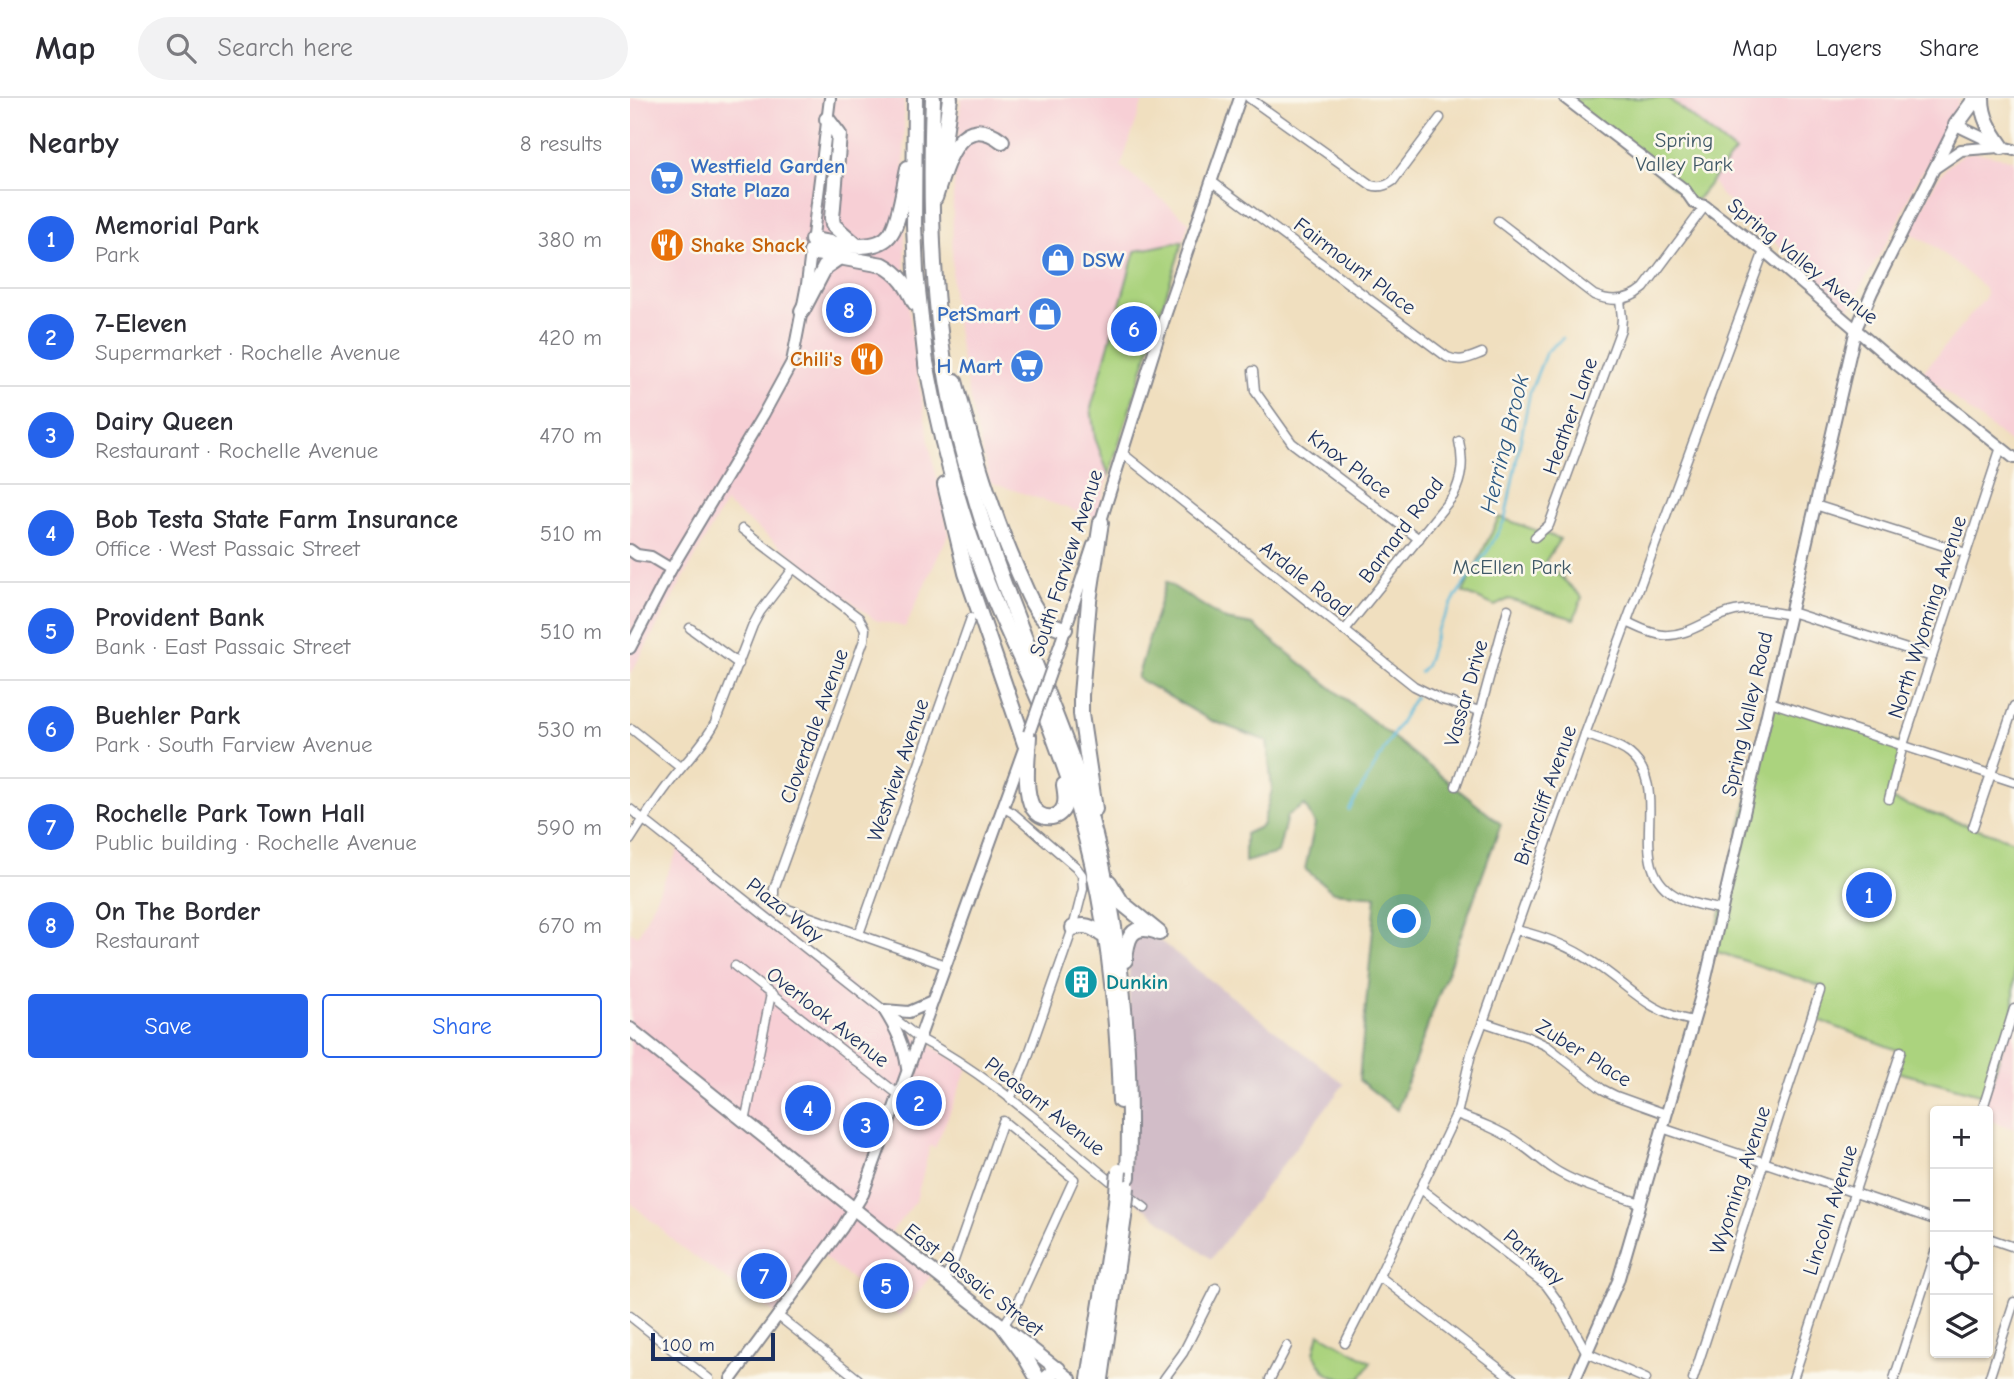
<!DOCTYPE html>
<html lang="en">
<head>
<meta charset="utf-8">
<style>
  :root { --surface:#fff; --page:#f2f2f3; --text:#2b2b33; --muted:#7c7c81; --line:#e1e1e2; --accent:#2563eb }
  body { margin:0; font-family:"Comic Neue",sans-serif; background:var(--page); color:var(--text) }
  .controls { position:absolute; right:21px; bottom:21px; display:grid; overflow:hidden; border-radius:7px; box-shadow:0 2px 5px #0004 }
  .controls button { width:63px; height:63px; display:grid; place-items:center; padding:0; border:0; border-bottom:2px solid var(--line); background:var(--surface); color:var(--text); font:35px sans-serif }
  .scale { position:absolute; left:21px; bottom:18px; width:124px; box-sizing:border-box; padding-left:7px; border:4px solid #1b2f5e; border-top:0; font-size:19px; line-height:24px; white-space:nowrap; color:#1b2f5e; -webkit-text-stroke:5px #fbf7ec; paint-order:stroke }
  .you { position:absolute; left:775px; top:824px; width:24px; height:24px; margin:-18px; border:5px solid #fff; border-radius:50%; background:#1a73e8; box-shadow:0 0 0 10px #1a73e833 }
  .badge { display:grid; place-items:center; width:46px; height:46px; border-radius:50%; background:var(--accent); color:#fff; font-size:23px; font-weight:700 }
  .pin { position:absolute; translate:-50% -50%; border:4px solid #fff; box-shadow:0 2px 7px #0006 }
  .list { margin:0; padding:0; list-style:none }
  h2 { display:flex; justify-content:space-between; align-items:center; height:91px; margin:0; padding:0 28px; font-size:30px }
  h2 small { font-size:23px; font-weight:400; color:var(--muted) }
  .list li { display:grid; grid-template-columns:46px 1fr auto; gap:21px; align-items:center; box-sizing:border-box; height:98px; padding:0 28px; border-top:2px solid var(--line) }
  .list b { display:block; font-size:26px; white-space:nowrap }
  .list p { margin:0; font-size:23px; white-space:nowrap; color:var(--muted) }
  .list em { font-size:23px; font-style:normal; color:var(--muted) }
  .actions { display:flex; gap:14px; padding:21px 28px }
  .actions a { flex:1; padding:16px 0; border:2px solid var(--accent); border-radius:7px; text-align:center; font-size:24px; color:var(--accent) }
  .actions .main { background:var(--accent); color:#fff }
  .icon { flex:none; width:38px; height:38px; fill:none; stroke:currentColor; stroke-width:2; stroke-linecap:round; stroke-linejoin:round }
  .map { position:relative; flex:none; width:1384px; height:1281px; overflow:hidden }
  header { display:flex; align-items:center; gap:42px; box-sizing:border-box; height:98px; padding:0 35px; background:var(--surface); border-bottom:2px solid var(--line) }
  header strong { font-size:33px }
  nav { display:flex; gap:38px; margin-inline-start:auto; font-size:24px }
  .search { width:490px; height:63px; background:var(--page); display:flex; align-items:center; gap:18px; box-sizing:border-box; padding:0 24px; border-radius:38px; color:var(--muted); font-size:26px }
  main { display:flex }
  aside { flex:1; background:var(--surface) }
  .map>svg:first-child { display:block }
  .built { fill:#f7cfd5 }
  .industrial { fill:#d2bdc8 }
  .green { fill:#abd37e; stroke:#63816e; stroke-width:2 }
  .forest { fill:#88b56d; stroke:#527266; stroke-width:2 }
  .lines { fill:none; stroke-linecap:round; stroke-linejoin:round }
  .stream { stroke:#5cbada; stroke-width:2.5 }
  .minor-casing { stroke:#86878e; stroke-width:11 }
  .tertiary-casing { stroke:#86878e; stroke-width:14 }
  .secondary-casing { stroke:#86878e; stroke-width:16 }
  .trunk-casing { stroke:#86878e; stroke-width:18 }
  .minor { stroke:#fff; stroke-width:8 }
  .tertiary { stroke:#fff; stroke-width:10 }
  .secondary { stroke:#fff; stroke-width:12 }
  .trunk { stroke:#fff; stroke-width:14 }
  .tertiary-bridge-casing { stroke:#86878e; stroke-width:14; stroke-linecap:butt }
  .trunk-bridge-casing { stroke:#86878e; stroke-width:18; stroke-linecap:butt }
  .tertiary-bridge { stroke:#fff; stroke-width:10 }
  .trunk-bridge { stroke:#fff; stroke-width:14 }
  .labels { text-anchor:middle; stroke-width:5; stroke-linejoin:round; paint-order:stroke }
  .park-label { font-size:21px; fill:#3f5866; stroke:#fbf7ec }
  .shop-label { font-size:21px; font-weight:bold; fill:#366cbe; stroke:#fbf7ec; text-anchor:start }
  .food-label { font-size:21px; font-weight:bold; fill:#c56008; stroke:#fbf7ec; text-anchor:start }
  .street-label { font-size:21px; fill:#1b2f5e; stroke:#fbf7ec }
  .culture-label { font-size:21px; font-weight:bold; fill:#0d838f; stroke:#fbf7ec; text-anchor:start }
  .water-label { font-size:23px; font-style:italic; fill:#2e5983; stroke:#fbf7ec }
</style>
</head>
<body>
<header>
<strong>Map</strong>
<div class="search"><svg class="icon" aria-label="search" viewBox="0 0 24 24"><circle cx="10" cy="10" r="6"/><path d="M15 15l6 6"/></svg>Search here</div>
<nav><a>Map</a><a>Layers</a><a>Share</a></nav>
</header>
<main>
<aside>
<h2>Nearby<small>8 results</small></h2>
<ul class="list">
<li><span class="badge">1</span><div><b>Memorial Park</b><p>Park</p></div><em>380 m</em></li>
<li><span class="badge">2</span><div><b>7-Eleven</b><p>Supermarket · Rochelle Avenue</p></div><em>420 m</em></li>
<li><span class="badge">3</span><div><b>Dairy Queen</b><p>Restaurant · Rochelle Avenue</p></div><em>470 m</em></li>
<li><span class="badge">4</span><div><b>Bob Testa State Farm Insurance</b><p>Office · West Passaic Street</p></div><em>510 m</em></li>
<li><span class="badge">5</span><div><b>Provident Bank</b><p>Bank · East Passaic Street</p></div><em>510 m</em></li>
<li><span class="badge">6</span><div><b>Buehler Park</b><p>Park · South Farview Avenue</p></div><em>530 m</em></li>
<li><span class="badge">7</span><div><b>Rochelle Park Town Hall</b><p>Public building · Rochelle Avenue</p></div><em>590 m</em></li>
<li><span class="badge">8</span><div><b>On The Border</b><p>Restaurant</p></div><em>670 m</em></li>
</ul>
<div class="actions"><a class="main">Save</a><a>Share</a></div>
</aside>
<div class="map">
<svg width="1384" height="1281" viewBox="0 0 1384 1281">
  <rect width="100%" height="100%" fill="#fbf7ec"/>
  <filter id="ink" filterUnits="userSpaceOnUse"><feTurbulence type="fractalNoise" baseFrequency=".0143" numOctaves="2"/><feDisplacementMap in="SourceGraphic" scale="14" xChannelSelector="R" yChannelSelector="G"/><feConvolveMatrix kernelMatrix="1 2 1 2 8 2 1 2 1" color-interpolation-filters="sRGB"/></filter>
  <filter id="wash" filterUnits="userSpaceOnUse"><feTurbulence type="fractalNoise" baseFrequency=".00686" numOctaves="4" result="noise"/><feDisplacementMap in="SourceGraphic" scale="28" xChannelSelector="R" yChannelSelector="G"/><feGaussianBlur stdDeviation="1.57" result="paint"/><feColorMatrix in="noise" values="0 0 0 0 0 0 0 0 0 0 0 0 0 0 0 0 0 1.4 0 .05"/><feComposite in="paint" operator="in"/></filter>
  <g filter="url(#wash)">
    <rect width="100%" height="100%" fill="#f0dfbf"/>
    <g class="built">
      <polygon points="0,0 274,0 275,175 285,262 300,349 319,435 275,529 245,522 95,405 0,577"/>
      <polygon points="331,0 514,0 491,68 559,124 466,420 360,384 344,321 331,257 322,196 323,99"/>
      <polygon points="1038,0 1330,0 1321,27 1283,89 1270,121 1219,210 1089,95 1082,83 1105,54"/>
      <polygon points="1344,54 1384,62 1384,348 1292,275 1355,200 1356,195 1354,189 1304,148 1280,135 1305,84 1317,69 1332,57"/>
      <polygon points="49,750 289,940 338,970 305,1050 300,1048 286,1103 258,1138 304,1174 269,1218 192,1158 147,1217 51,1149 0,1104 0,833 8,838"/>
      <polygon points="1384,911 1384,1031 1358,1022 1358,1013 1352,1013"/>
    </g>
    <polygon class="industrial" points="515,836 529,842 714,986 581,1161 499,1098 499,857 507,839"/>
    <g class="green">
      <polygon points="933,0 1038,0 1105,54 1064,105"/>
      <polygon points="553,143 479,377 465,340 461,310 505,153"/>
      <polygon points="869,419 930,441 915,464 952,499 944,521 879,501 865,508 833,494"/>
      <polygon points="1140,604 1273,647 1259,701 1384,743 1384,911 1357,998 1264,973 1270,953 1182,920 1193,889 1082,852"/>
      <path d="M689,1235L741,1264L730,1281C701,1281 697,1281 684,1255Z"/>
    </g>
    <polygon class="forest" points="536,484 596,522 623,527 871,726 767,1012 729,982 746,798 703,794 675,771 685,726 675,707 657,718 648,755 615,764 615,736 632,728 642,692 637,643 580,622 507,580"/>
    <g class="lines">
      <g class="stream">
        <polyline points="790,574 796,567 807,532 826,498 860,449 875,421 900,294 916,254 933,240"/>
        <polyline points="719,712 785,599"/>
      </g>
    </g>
  </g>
  <g filter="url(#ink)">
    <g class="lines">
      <g class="minor-casing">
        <g id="minor">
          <path d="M619,0L741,87C749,90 756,88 763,83L810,20"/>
          <path d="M581,83L817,259C830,265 839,260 852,255"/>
          <path d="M868,123L964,197C983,205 999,203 1014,190L1075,108"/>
          <polyline points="623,273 625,293 662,345 789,441"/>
          <polyline points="492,355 784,588 812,602 850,613"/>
          <polyline points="1185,407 1336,455"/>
          <polyline points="112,431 229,520 235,531 234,542 144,791 144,801 152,809 315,867"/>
          <polyline points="905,439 919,427 991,231 992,220 990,202"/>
          <polyline points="1161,514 1302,559"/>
          <path d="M997,524C1008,529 1020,536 1033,537C1060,539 1080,518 1105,513C1123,509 1142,514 1160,517"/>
          <polyline points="60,530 109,566"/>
          <path d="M714,533L823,398C832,380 834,364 829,343"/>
          <polyline points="1140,604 1384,684"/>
          <polyline points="2,631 51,670"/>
          <path d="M955,636C970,642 988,646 1000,656C1045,693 989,770 1050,800C1062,807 1078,808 1092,812"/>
          <polyline points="826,688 842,642 878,511"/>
          <polyline points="1259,701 1273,647 1371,349"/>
          <polyline points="374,710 383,715 446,769 452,777 453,791 443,830 396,964 380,1001"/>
          <path d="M0,711L289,940C373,984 440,1054 515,1110"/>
          <polyline points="1343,729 1384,608"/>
          <path d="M0,742C16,717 33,692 52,669C64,655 76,642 85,625L123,527L130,514L163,471"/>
          <path d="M886,832C912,838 939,848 961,863C999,887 1016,914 1063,923"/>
          <polyline points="229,836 341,520"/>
          <polyline points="105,868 269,997"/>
          <polyline points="853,924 898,939 917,948 972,991 986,998 1036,1016"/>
          <polyline points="1352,1013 1384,911"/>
          <path d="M826,1016C849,1024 870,1032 890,1046C904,1055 915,1067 930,1075C955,1089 984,1096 1011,1105"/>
          <polyline points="115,1024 141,896"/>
          <polyline points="1032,1030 1305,1122"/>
          <polyline points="791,1091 916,1187 929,1205 957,1255 1016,1281"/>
          <polyline points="1358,1140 1384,1149"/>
          <polyline points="749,1178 883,1281"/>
          <polyline points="314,1182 322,1168 373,1023 444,1081 385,1210 373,1228"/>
          <polyline points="147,1217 228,1281"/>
          <polyline points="0,1218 79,1281"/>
          <polyline points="715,1245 749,1178 828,1012 841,956 853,924 955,636 1134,153"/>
          <polyline points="534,1281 553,1255 586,1190"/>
          <polyline points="640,1281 657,1248"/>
          <polyline points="1063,1281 1190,893"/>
          <polyline points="1163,1281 1271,953"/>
          <polyline points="1264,1281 1305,1154"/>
          <polyline points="1359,1281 1384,1204"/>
        </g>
      </g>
      <g class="tertiary-casing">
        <g id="tertiary">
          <polyline points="935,0 1055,92 1064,105 1075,108 1134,153 1265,265 1384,360"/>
          <polyline points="1306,69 1331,52 1369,49"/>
          <polyline points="469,429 536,215 610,0"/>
          <polyline points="0,452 7,457 21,459 41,471 0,550"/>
          <polyline points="41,471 133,317 162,264 177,186 200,0"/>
          <polyline points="431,544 463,447"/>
          <path d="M254,912C266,931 274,947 277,970"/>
          <polyline points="254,912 279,914 302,904"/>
          <polyline points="101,1281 212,1130 233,1096 395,648"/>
          <polyline points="945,1281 988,1183 1075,884 1226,231 1242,194 1326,27 1372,49 1384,52"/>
        </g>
      </g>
      <g class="secondary-casing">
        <polyline id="secondary" points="0,931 249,1131 440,1281"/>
      </g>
      <g class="trunk-casing">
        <g id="trunk">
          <polyline points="285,0 284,127 286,174 297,274"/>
          <path d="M303,0C299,116 302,236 331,348C345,404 363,459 384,512C405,568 429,622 448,678C490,808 503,944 498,1079"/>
          <path d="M1352,0C1352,20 1361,33 1372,49"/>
          <polyline points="197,21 209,37 202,120 203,127 226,147"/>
          <polyline points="1326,27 1346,0"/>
          <polyline points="311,65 320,0"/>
          <path d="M305,100C315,70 328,10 372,43"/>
          <path d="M182,142C204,145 247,157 261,135C270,122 274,87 278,70"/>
          <path d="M181,154L253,167C270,176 278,189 285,205"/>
          <polyline points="172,213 195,169 211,158"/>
          <path d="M296,264C309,336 327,406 353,474C369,517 390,558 408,600C420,626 429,653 438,679C473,783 487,894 490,1003"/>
          <path d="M325,283C343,349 361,414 389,476C396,491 403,512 416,523C421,527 428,529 435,531"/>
          <polyline points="315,387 336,475 395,646"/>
          <path d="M399,638C398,658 393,693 403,710C411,722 428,723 434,709C437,702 435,694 434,687"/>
          <polyline points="465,711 451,616 451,597 459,503 471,424"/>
          <polyline points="479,784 492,805 529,835"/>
          <path d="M443,830C455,826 461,828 471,836"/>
          <path d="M495,862C497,842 500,825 525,833"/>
          <polyline points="373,1228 393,1255 408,1281"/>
          <polyline points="416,1281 428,1271"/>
          <polyline points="459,1281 485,1115"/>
          <polyline points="471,1281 494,1119"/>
        </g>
      </g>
      <use href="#minor" class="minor"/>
      <use href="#tertiary" class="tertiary"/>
      <use href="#secondary" class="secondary"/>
      <use href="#trunk" class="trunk"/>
      <g class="tertiary-bridge-casing">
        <polyline id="tertiary-bridge" points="399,635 431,544"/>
      </g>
      <g class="trunk-bridge-casing">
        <g id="trunk-bridge">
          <polyline points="485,1115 489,1073"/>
          <polyline points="494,1119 497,1089"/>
        </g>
      </g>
      <use href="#tertiary-bridge" class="tertiary-bridge"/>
      <use href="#trunk-bridge" class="trunk-bridge"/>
    </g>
  </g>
  <defs>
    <g id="supermarket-disc" transform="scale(1.75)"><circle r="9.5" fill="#3f7fe0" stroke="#fbf7ec"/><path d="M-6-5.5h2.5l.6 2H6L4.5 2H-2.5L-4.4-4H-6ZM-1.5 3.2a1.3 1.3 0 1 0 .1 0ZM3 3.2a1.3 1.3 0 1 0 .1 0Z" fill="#fff"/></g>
    <g id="restaurant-disc" transform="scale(1.75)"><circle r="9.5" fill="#e8710a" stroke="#fbf7ec"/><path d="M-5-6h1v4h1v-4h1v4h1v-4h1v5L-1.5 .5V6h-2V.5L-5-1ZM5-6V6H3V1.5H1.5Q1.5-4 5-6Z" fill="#fff"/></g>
    <g id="shop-disc" transform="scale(1.75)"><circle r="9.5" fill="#3f7fe0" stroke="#fbf7ec"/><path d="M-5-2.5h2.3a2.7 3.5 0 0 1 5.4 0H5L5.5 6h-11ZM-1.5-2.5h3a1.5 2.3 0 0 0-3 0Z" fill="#fff"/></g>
    <g id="building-disc" transform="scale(1.75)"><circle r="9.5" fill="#0f9aa8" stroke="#fbf7ec"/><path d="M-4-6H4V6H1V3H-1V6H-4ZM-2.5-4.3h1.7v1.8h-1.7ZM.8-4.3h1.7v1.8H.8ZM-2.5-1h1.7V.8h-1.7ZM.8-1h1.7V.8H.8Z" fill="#fff"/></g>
  </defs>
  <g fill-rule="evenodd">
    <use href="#supermarket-disc" x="37" y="80"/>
    <use href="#restaurant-disc" x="37" y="147"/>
    <use href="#shop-disc" x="428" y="162"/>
    <use href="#shop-disc" x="415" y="216"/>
    <use href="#restaurant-disc" x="237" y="261"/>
    <use href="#supermarket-disc" x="397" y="268"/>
    <use href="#building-disc" x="451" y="884"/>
  </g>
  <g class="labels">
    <g class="park-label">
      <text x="1054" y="49">Spring<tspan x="1054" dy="24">Valley Park</tspan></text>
      <text x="882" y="476">McEllen Park</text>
    </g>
    <g class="shop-label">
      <text x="61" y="75">Westfield Garden<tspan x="61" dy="24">State Plaza</tspan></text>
      <text x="452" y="169">DSW</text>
      <text x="390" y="223" text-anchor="end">PetSmart</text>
      <text x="372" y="275" text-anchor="end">H Mart</text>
    </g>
    <g class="food-label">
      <text x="61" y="154">Shake Shack</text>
      <text x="212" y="268" text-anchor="end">Chili's</text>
    </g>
    <g class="street-label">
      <text transform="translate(1173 163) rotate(39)" y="7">Spring Valley Avenue</text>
      <text transform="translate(725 168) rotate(37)" y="7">Fairmount Place</text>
      <text transform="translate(940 318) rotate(-70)" y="7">Heather Lane</text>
      <text transform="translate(720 366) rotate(37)" y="7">Knox Place</text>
      <text transform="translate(771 432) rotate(-53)" y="7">Barnard Road</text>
      <text transform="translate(436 465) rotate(-72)" y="7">South Farview Avenue</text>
      <text transform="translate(676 481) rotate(38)" y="7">Ardale Road</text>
      <text transform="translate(1297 519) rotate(-72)" y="7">North Wyoming Avenue</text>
      <text transform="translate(836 595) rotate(-74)" y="7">Vassar Drive</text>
      <text transform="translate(1117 616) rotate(-77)" y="7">Spring Valley Road</text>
      <text transform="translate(184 628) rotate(-70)" y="7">Cloverdale Avenue</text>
      <text transform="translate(268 672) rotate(-71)" y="7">Westview Avenue</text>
      <text transform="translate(915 697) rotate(-70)" y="7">Briarcliff Avenue</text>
      <text transform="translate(155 812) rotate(38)" y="7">Plaza Way</text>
      <text transform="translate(198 919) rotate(38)" y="7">Overlook Avenue</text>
      <text transform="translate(954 955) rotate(32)" y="7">Zuber Place</text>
      <text transform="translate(415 1008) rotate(38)" y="7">Pleasant Avenue</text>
      <text transform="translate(1110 1082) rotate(-72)" y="7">Wyoming Avenue</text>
      <text transform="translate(1200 1112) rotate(-72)" y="7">Lincoln Avenue</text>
      <text transform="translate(904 1159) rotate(41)" y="7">Parkway</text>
      <text transform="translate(344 1182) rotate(38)" y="7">East Passaic Street</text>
    </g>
    <g class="culture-label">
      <text x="476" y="891">Dunkin</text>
    </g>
    <g class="water-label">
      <text transform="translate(874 346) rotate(-76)" y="8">Herring Brook</text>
    </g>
  </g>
</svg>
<div class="controls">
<button>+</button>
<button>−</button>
<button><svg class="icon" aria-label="locate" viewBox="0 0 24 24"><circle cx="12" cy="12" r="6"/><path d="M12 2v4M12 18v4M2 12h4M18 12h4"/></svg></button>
<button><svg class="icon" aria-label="layers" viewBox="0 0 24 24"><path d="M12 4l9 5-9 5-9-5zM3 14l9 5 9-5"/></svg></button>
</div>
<div class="scale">100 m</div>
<div class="you"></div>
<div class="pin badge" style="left:1239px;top:797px">1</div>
<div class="pin badge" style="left:289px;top:1005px">2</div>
<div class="pin badge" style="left:236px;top:1027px">3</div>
<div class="pin badge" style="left:178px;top:1010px">4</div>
<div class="pin badge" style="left:256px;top:1188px">5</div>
<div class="pin badge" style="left:504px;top:231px">6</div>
<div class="pin badge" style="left:134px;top:1178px">7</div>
<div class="pin badge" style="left:219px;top:212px">8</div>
</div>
</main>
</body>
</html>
